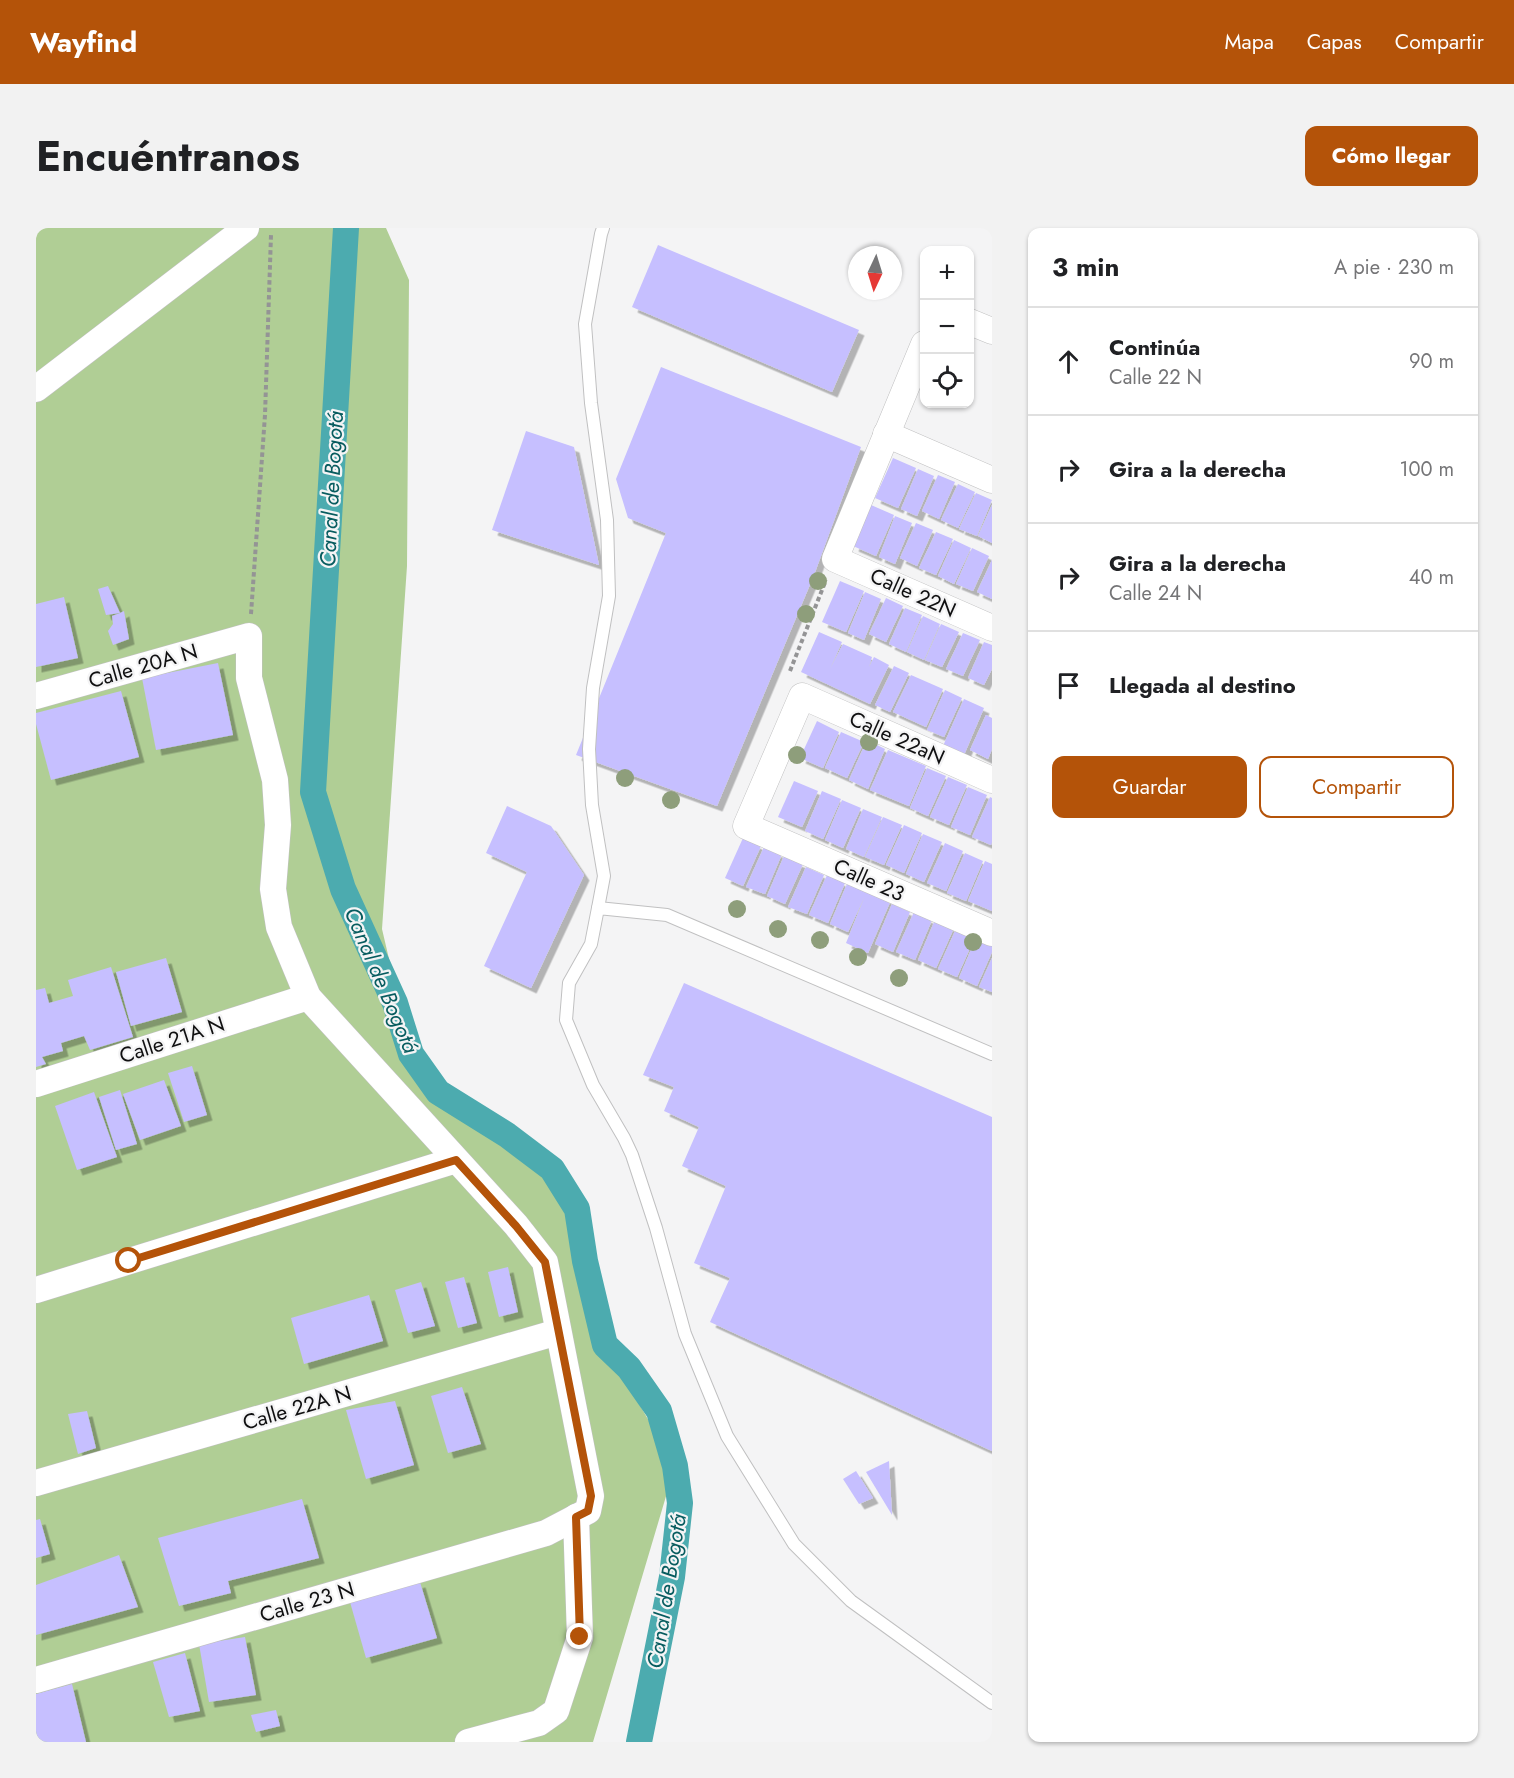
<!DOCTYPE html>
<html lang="es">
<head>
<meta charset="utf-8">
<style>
  :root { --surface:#fff; --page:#f2f2f2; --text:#202124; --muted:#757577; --line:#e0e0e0; --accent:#b45309 }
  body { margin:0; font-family:Jost,sans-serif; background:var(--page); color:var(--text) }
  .controls { position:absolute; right:18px; top:18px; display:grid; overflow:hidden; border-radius:12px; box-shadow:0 2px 4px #0004 }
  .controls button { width:54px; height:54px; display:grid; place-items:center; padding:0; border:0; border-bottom:2px solid var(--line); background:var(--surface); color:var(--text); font:30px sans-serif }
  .compass { position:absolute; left:812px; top:18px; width:54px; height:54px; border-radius:50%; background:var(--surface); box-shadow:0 2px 4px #0004; rotate:184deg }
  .stop { position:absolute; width:18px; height:18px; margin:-14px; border:4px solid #b45309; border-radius:50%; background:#fff }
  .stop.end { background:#b45309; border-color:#fff; box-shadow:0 2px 6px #0008 }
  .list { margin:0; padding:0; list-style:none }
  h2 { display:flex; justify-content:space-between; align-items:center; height:78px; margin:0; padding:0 24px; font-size:26px }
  h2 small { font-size:20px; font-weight:400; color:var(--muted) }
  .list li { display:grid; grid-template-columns:39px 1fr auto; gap:18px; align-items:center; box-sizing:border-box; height:108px; padding:0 24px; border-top:2px solid var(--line) }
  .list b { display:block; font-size:22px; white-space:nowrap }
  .list p { margin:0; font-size:20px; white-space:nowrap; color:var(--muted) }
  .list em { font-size:20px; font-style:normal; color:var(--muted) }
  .actions { display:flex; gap:12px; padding:18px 24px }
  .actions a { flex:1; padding:14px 0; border:2px solid var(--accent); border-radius:12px; text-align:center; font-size:21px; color:var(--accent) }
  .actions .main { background:var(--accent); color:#fff }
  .icon { flex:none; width:33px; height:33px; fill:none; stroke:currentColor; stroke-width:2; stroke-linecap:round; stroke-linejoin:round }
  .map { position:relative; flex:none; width:956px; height:1514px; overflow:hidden; border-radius:12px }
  header { display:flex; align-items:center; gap:36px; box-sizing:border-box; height:84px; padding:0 30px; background:var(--accent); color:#fff }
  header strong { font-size:28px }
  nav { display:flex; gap:33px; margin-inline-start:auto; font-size:21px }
  .intro { display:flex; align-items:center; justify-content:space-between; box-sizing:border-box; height:144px; padding:0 36px }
  h1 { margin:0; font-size:42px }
  .button { padding:15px 27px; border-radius:12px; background:var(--accent); color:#fff; font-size:21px; font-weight:700 }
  main { display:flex; gap:36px; padding:0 36px }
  aside { flex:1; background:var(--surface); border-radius:12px; box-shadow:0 2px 4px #0004 }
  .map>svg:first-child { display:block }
  .green { fill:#b0ce95 }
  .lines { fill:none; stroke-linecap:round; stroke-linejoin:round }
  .canal { stroke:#4cabaf; stroke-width:26 }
  .building { fill:#c6bfff; filter:url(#shadow) }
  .service-casing { stroke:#c0c0c1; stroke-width:14 }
  .minor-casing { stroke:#c0c0c1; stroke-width:27 }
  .path { stroke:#949495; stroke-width:4; stroke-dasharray:4.5 3; stroke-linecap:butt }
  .service { stroke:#fff; stroke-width:12 }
  .minor { stroke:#fff; stroke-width:26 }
  .tree { fill:#8e9e7b }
  .route { stroke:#b45309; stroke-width:8 }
  .labels { text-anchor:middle; stroke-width:4.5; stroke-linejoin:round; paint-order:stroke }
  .street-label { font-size:21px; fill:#101011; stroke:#f4f4f5 }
  .water-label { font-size:22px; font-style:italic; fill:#075c5f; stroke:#f4f4f5 }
</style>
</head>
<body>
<header>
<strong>Wayfind</strong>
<nav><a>Mapa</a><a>Capas</a><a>Compartir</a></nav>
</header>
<div class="intro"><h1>Encuéntranos</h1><a class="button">Cómo llegar</a></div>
<main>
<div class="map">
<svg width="956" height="1514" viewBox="0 0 956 1514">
  <defs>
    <filter id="shadow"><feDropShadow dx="5.5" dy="5.5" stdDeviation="0" flood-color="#0004"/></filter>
  </defs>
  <rect width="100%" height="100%" fill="#f4f4f5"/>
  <polygon class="green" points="0,0 350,0 373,52 371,338 346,701 375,825 530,963 569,1117 639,1238 557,1514 0,1514"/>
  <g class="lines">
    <polyline class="canal" points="310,0 277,564 307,661 359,775 375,826 402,864 471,907 516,941 541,981 549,1033 569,1117 593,1140 623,1183 639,1238 644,1275 636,1349 603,1514"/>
  </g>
  <g class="building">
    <polygon points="622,17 823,102 796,164 596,79"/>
    <polygon points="625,139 825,219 778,347 681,578 540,527 630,305 592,290 580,251"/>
    <polygon points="490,203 538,219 563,337 456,302"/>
    <polygon points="857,230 880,240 862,280 839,270"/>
    <polygon points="882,241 898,248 881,288 865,281"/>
    <polygon points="902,247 919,254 903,291 886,283"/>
    <polygon points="922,256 939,264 922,300 905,292"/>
    <polygon points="940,265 956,272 941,308 923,301"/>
    <polygon points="835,277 858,287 840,328 817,318"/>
    <polygon points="956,277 956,315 942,308"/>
    <polygon points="859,288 876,295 859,336 843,329"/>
    <polygon points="880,295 897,302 881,338 864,330"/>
    <polygon points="900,304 917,311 900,347 883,340"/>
    <polygon points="918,312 935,320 918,356 902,348"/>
    <polygon points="936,320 953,328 937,363 920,356"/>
    <polygon points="956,332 956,371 941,364"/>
    <polygon points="804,353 828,363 810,404 786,394"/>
    <polygon points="72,358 84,385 88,383 93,411 77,417 72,403 77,396 76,388 84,385 70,387 62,361"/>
    <polygon points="829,364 845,371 828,412 812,405"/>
    <polygon points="28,369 42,430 0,439 0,376"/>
    <polygon points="850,370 867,378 850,414 833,406"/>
    <polygon points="869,380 886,387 870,424 853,416"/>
    <polygon points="887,388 904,396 888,432 871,424"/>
    <polygon points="905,396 923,404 906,439 889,432"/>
    <polygon points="783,404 806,414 794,441 807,416 836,429 833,439 838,429 853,437 834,476 765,444"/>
    <polygon points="927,405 944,412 927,448 910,441"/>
    <polygon points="948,414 956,417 956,441 948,457 932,450"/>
    <polygon points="182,435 197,507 120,522 106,450"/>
    <polygon points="858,438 873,445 854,484 839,477"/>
    <polygon points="875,447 907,461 890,499 857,484"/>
    <polygon points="909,462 926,470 908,509 891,502"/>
    <polygon points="85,463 103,529 15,552 0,496 0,485"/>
    <polygon points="928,471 948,480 928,527 907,518"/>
    <polygon points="950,487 956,490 956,521 952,531 934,522"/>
    <polygon points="781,493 803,504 787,540 764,530"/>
    <polygon points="805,504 828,514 811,550 789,540"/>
    <polygon points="831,512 849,521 832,561 813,552"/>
    <polygon points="852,522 890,538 873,578 834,562"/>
    <polygon points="891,540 910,548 892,588 874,580"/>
    <polygon points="912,549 931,557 913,597 894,589"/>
    <polygon points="758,553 782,563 766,599 742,589"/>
    <polygon points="932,559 951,567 934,607 915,599"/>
    <polygon points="786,563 805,571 787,611 769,603"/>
    <polygon points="954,569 956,570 956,614 955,617 936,609"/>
    <polygon points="806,572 825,580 807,620 789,612"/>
    <polygon points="471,578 515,598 548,647 495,760 448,738 491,644 450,625"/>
    <polygon points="827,581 846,589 828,629 810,621"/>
    <polygon points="847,589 866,597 848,637 829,629"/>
    <polygon points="868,597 886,605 868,645 850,637"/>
    <polygon points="887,606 906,614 888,654 870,646"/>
    <polygon points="707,610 725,618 707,658 689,650"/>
    <polygon points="909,615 927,623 910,663 891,655"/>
    <polygon points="728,619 746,626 729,666 710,659"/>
    <polygon points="929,625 947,633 930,673 911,665"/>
    <polygon points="748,628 767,636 749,676 731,668"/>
    <polygon points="949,633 956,636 956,683 932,673"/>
    <polygon points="770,639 788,647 771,686 752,679"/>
    <polygon points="791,647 809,655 792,695 773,687"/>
    <polygon points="811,656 855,672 832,725 810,715 829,668 812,704 794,696"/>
    <polygon points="856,676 874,684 857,724 839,716"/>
    <polygon points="878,684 896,692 879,732 860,724"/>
    <polygon points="899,692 918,700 900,740 882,732"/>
    <polygon points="920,701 939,709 921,749 902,741"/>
    <polygon points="940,710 956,717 956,724 941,758 923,750"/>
    <polygon points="130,730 146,784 95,798 80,744"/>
    <polygon points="956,730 956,764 943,759"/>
    <polygon points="75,739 97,809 54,822 48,808 25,815 27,823 6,829 10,836 0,839 0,762 9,760 13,775 37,768 32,752"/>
    <polygon points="648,755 956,889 956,1223 674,1094 694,1050 658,1035 690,958 646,938 663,899 628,883 638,859 607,847"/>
    <polygon points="156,838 171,887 148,894 132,845"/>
    <polygon points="128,852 145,898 104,912 87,866"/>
    <polygon points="84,862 101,916 80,922 63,869"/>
    <polygon points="58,864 81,929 41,942 19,878"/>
    <polygon points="472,1039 482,1084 463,1089 452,1044"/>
    <polygon points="428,1049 441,1095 422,1100 409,1054"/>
    <polygon points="385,1054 399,1098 372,1105 359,1062"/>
    <polygon points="333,1067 347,1113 268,1136 255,1090"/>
    <polygon points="426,1159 445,1216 412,1225 395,1168"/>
    <polygon points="359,1173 378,1237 330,1251 310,1182"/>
    <polygon points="51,1183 60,1220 42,1226 32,1186"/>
    <polygon points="853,1233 856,1287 830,1244"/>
    <polygon points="820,1243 837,1270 823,1276 807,1251"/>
    <polygon points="266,1271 283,1330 192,1353 195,1365 143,1378 122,1310"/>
    <polygon points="4,1291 14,1326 0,1330 0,1292"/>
    <polygon points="83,1327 102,1379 0,1407 0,1357"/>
    <polygon points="384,1354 401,1410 330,1430 314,1374"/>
    <polygon points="209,1409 220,1467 173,1474 163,1416"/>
    <polygon points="149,1425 164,1483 133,1489 117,1434"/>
    <polygon points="36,1456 50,1514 0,1514 0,1466"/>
    <polygon points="240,1482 244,1498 220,1504 215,1487"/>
  </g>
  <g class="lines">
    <g class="service-casing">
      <g id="service">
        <polyline points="562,680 568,648 556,577 553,521 557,460 573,368 571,292 555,175 549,96 565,6 567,0"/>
        <polyline points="956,826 631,687 562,680 555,716 533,755 530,792 557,857 588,910 596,927 620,1000 649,1106 691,1208 758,1316 815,1373 956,1475"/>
      </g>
    </g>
    <g class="minor-casing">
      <g id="minor">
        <polyline points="934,94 956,103"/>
        <polyline points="888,116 799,331 956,400"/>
        <polyline points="0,161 210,0"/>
        <polyline points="850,206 956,252"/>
        <polyline points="0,468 213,408 213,450 239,552 242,597 237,661 243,699 272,769 480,997 509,1034 555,1268 552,1283 510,1305 0,1452"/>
        <polyline points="956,552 766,468 710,598 956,705"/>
        <polyline points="0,856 272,769"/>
        <polyline points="0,1062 420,932"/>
        <polyline points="0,1255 522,1104"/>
        <polyline points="432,1514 503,1495 520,1483 544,1409 540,1289"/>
      </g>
    </g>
    <g class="path">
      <polyline points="215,386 229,187 235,7"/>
      <polyline points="754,443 790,352"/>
    </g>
    <use href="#service" class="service"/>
    <use href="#minor" class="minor"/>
  </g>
  <g class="tree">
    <circle cx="782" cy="353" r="9"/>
    <circle cx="770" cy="386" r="9"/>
    <circle cx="833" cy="514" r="9"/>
    <circle cx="761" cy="527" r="9"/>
    <circle cx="589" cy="550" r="9"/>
    <circle cx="635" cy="572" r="9"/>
    <circle cx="701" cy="681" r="9"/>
    <circle cx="742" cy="701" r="9"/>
    <circle cx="784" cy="712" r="9"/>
    <circle cx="937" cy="714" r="9"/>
    <circle cx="822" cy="729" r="9"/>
    <circle cx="863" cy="750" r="9"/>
  </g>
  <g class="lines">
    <polyline class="route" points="93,1033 420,932 480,998 509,1034 555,1268 552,1283 540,1289 544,1409"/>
  </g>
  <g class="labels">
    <g class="street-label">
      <text transform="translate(877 365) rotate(24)" y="7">Calle 22N</text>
      <text transform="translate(107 438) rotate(-16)" y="7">Calle 20A N</text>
      <text transform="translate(861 510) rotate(24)" y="7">Calle 22aN</text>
      <text transform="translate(833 652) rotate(24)" y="7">Calle 23</text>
      <text transform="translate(136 812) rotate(-18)" y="7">Calle 21A N</text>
      <text transform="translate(261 1180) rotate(-16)" y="7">Calle 22A N</text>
      <text transform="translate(271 1374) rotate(-16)" y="7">Calle 23 N</text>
    </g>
    <g class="water-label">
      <text transform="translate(295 261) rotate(-87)" y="8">Canal de Bogotá</text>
      <text transform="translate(346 752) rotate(67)" y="8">Canal de Bogotá</text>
      <text transform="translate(630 1363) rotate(-81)" y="8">Canal de Bogotá</text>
    </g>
  </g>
</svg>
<div class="controls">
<button>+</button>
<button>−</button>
<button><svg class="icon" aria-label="locate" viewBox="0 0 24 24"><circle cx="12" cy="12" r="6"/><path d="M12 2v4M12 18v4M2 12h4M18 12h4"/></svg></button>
</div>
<svg class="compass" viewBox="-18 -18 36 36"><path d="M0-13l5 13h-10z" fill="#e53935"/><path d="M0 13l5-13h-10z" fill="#757577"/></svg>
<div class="stop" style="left:93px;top:1033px"></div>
<div class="stop end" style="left:544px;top:1409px"></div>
</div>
<aside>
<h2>3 min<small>A pie · 230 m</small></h2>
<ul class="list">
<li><svg class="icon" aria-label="ahead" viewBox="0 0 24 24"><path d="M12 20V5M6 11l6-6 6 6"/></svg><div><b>Continúa</b><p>Calle 22 N</p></div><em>90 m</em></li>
<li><svg class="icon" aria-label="right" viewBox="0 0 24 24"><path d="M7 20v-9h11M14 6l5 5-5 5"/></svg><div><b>Gira a la derecha</b></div><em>100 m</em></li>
<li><svg class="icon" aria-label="right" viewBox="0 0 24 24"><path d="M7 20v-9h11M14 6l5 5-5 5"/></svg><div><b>Gira a la derecha</b><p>Calle 24 N</p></div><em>40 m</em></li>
<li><svg class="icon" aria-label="arrive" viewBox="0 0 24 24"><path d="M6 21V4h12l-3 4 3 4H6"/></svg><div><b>Llegada al destino</b></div></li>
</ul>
<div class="actions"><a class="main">Guardar</a><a>Compartir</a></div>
</aside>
</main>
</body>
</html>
